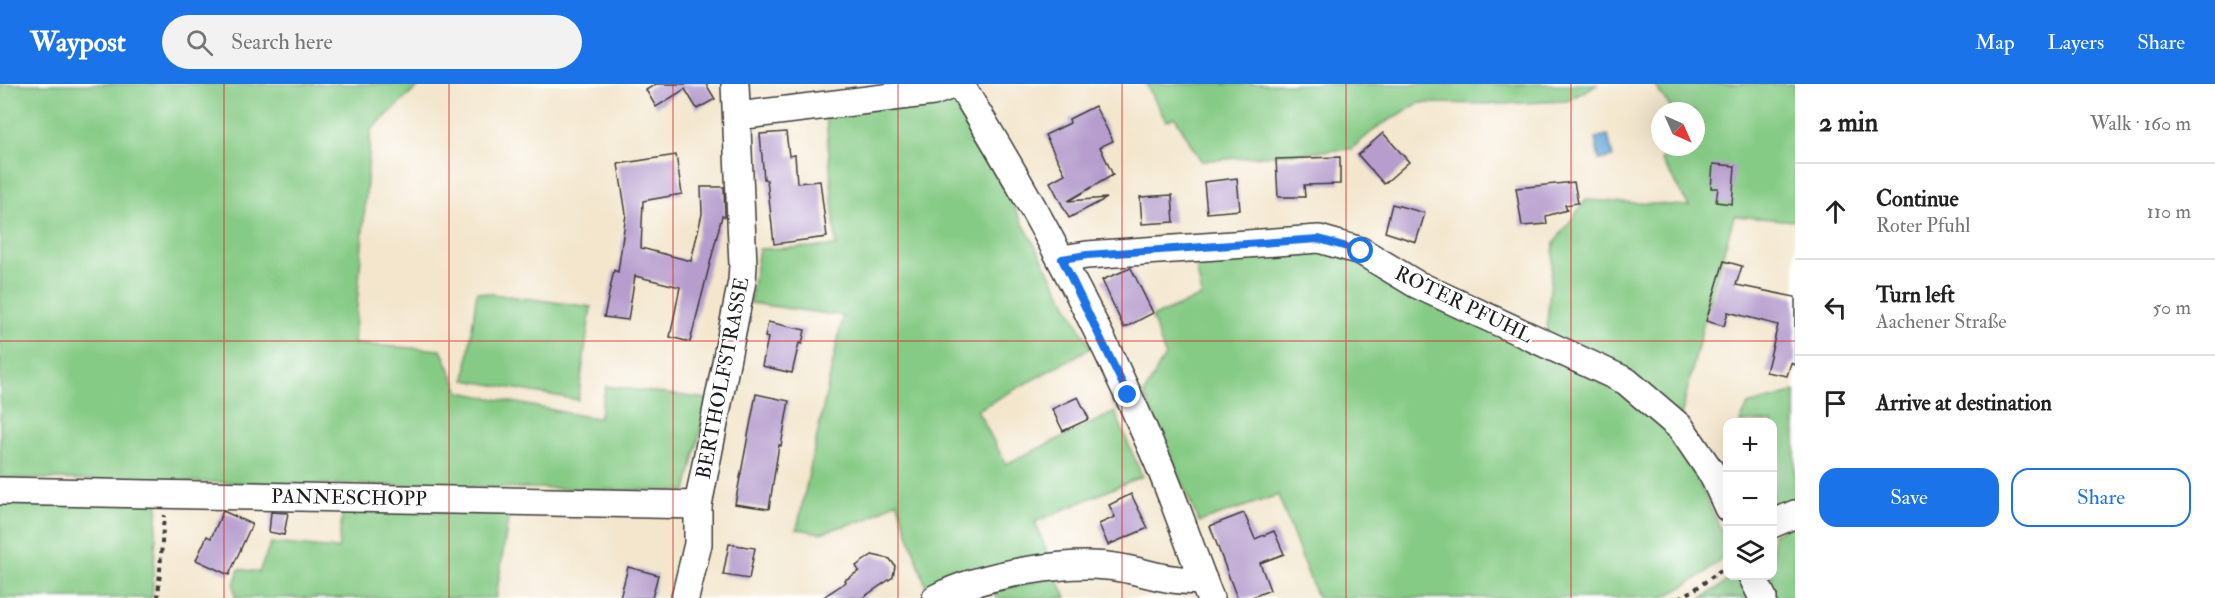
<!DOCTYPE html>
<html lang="en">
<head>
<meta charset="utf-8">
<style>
  :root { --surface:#fff; --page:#f2f2f2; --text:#222; --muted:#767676; --line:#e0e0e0; --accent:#1a73e8 }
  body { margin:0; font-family:"IM FELL Double Pica",serif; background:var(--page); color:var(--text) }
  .controls { position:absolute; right:18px; bottom:18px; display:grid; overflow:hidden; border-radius:12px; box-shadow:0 6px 24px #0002 }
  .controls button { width:54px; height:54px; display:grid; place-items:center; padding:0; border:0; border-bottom:2px solid var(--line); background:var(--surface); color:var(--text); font:30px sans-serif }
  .compass { position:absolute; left:1651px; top:18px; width:54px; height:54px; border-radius:50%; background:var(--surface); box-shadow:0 6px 24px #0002; rotate:135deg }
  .stop { position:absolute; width:18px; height:18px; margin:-14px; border:4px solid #1a73e8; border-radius:50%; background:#fff }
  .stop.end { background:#1a73e8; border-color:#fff; box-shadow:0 2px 6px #0008 }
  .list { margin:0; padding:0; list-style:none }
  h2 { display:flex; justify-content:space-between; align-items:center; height:78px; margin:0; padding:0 24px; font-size:26px }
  h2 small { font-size:20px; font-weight:400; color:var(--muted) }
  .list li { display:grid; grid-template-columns:39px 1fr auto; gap:18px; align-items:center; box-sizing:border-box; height:96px; padding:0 24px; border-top:2px solid var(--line) }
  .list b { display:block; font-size:22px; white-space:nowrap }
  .list p { margin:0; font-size:20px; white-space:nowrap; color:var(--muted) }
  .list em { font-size:20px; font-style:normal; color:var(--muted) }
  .actions { display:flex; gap:12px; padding:18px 24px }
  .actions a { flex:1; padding:14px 0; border:2px solid var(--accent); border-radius:18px; text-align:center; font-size:21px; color:var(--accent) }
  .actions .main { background:var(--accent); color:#fff }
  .icon { flex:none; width:33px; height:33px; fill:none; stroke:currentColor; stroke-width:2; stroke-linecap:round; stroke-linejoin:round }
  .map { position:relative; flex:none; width:1795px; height:514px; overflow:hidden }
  header { display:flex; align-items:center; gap:36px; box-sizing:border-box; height:84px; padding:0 30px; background:var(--accent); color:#fff }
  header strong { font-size:28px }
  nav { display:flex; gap:33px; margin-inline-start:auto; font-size:21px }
  .search { width:420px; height:54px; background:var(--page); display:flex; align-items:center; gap:15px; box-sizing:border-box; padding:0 21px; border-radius:33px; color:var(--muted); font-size:22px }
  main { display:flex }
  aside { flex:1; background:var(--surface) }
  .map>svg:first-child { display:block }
  .green { fill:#86cb85; stroke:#517450; stroke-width:1.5 }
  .water { fill:#67a7da; stroke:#42627b; stroke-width:1.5 }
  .building { fill:#b69dcd }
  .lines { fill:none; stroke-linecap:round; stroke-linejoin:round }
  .minor-casing { stroke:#3c3a37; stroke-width:30 }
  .path { stroke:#3c3a37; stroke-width:4; stroke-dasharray:4.5 4.5; stroke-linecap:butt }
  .minor { stroke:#fff; stroke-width:27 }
  .route { stroke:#1a73e8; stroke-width:8 }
  .grid { fill:none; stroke:#d62828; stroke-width:1.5; stroke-opacity:0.55 }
  .labels { text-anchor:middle; stroke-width:5; stroke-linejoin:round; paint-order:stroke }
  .street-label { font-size:20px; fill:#1c1c1c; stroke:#fff }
</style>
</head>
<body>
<header>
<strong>Waypost</strong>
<div class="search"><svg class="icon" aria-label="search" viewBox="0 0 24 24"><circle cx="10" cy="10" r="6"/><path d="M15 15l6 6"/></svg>Search here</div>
<nav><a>Map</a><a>Layers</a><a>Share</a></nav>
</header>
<main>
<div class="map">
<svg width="1795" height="514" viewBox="0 0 1795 514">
  <rect width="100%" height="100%" fill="#fff"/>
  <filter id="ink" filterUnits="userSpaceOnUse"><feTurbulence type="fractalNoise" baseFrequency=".0167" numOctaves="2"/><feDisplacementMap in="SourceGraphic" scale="12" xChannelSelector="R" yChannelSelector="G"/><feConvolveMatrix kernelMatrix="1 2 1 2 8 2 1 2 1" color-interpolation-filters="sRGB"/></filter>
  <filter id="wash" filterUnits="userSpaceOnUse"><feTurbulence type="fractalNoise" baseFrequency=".008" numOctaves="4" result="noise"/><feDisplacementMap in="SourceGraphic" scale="24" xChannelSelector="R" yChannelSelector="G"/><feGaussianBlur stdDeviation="1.35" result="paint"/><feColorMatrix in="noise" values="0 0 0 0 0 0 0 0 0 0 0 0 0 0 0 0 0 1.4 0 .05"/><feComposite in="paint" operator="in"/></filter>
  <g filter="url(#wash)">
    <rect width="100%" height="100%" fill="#f3e6cd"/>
    <g class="green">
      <polygon points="0,0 421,0 371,46 354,260 441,266 460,308 583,332 599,334 606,302 708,315 686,407 0,394"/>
      <polygon points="1146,0 1598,0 1567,17 1502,20 1419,19 1379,42 1351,65 1201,77 1175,33 1166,37"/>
      <polygon points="1654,0 1795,0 1795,137 1734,132 1704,237 1681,332 1546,251 1554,159 1586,116 1689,122 1661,75 1672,63 1696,63 1696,27 1673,27"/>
      <polygon points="954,13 1091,264 977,326 1006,380 1115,328 1142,392 1035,438 1049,473 928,508 897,417 868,435 820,449 797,445 843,232 750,219 759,165 836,162 826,32"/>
      <path d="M1313,161L1355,173L1621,309L1661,341L1685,370L1727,458C1727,482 1681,504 1662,514H1317L1278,411L1199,438L1144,310L1165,271L1152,233L1202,212L1195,176Z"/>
      <polygon points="477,208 591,223 578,316 465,296"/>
      <path d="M1795,307V414L1773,425L1772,338H1740L1748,321C1763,315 1780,315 1795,307Z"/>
      <polygon points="158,418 152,514 0,514 0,419"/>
      <polygon points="343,425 509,429 496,514 235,514 234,500 239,485 259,488 271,459 338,465"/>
      <polygon points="1795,440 1795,514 1771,514 1759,492 1772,492 1773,450"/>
      <polygon points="1733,492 1742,492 1754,514 1702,514 1721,502"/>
      <polygon points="1057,493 1066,514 997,514 994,507"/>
    </g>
    <polygon class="water" points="1608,51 1613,73 1599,76 1595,54"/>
    <g id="blocks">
      <g class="building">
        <polygon points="656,0 706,0 715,15 697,25 685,5 656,23 646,6"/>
        <polygon points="1095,22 1113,57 1100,63 1113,91 1068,117 1107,114 1069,134 1050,98 1065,90 1045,51 1070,39 1069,35"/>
        <polygon points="786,48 789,72 795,71 797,99 820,97 827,153 774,160 767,96 764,95 760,50"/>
        <polygon points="1383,49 1409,78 1384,100 1358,71"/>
        <polygon points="676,71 682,110 643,117 641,164 691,177 702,130 701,103 724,103 725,133 722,132 690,258 670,253 680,203 635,192 628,236 604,233 614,186 618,188 626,130 618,80"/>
        <polygon points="1340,73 1340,100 1304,101 1305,113 1278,113 1276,75"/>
        <polygon points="1713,80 1735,82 1732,120 1716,118 1718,104 1711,104"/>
        <polygon points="1237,94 1240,126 1207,129 1204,98"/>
        <polygon points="1574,98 1578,119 1565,121 1567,126 1546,132 1547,140 1522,142 1516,104"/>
        <polygon points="1172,111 1174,138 1142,140 1140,113"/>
        <polygon points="1392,120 1425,129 1416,158 1385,148"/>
        <polygon points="1724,177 1742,182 1736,201 1795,213 1795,281 1791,279 1787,292 1766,288 1778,241 1728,228 1724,242 1706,237"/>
        <polygon points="1131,184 1153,229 1124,244 1102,196"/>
        <polygon points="768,238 805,246 802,260 799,259 792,289 762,282 768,254 765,253"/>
        <polygon points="756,310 789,317 781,362 779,361 769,425 735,420"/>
        <polygon points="1078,313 1089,335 1063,347 1052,325"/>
        <polygon points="1131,410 1148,444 1108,461 1099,440 1115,433 1109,421"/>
        <polygon points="223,427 252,440 229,491 196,476 207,452 211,454"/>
        <polygon points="271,428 288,429 284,451 269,448"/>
        <polygon points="1244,429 1255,455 1274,447 1284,470 1260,479 1270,506 1250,514 1237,514 1210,442"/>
        <polygon points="729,460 755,464 749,495 723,491"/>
        <polygon points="872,471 890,475 895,482 893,493 862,514 822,514 846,498 845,496 859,487 856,482"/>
        <polygon points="628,483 658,491 652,514 620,514"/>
      </g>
    </g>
  </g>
  <g filter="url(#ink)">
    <use href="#blocks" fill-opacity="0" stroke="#3c3a37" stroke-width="1.5"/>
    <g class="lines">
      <g class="minor-casing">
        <g id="minor">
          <path d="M960,0C1035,121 1102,247 1158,378C1177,423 1192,469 1210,514"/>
          <polyline points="738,32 933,8 955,0"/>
          <polyline points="1062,175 1087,171 1319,155 1361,167 1416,200 1626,297 1681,344 1713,391 1728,424"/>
          <polyline points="0,407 698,421"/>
          <polyline points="1772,440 1795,430"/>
          <polyline points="1752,492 1763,514"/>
          <polyline points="685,514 698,460 698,421 742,197 743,181 735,0"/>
          <path d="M936,514C980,491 1072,474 1121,484C1150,489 1171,499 1203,496"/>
        </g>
      </g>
      <g class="path">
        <polyline points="158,514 164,431"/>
        <polyline points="1680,514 1694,506 1728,481"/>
      </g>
      <use href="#minor" class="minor"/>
    </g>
  </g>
  <g class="lines" filter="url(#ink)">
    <polyline class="route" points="1128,311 1062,175 1087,171 1319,155 1361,167"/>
  </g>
  <path class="grid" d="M224,0V514M449,0V514M673,0V514M898,0V514M1122,0V514M1346,0V514M1571,0V514M0,257H1795"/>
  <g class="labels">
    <g class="street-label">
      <text transform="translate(1464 220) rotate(26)" y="7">ROTER PFUHL</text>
      <text transform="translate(722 294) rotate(-79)" y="7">BERTHOLFSTRASSE</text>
      <text transform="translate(349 413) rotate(1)" y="7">PANNESCHOPP</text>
    </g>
  </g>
</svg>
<div class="controls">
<button>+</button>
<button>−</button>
<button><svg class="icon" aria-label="layers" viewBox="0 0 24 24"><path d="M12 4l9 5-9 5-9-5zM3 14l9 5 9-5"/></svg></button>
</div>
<svg class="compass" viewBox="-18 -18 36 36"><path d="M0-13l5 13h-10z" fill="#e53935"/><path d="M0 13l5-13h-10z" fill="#767676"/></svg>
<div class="stop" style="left:1361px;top:167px"></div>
<div class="stop end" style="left:1128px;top:311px"></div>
</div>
<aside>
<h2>2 min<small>Walk · 160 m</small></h2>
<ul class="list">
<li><svg class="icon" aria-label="ahead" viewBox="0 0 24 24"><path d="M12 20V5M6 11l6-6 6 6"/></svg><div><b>Continue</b><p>Roter Pfuhl</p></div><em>110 m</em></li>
<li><svg class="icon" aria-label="left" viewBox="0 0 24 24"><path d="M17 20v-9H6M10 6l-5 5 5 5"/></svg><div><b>Turn left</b><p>Aachener Straße</p></div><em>50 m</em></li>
<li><svg class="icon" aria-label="arrive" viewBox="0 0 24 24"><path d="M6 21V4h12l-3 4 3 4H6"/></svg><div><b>Arrive at destination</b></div></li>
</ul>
<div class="actions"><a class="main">Save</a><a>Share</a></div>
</aside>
</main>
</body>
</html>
